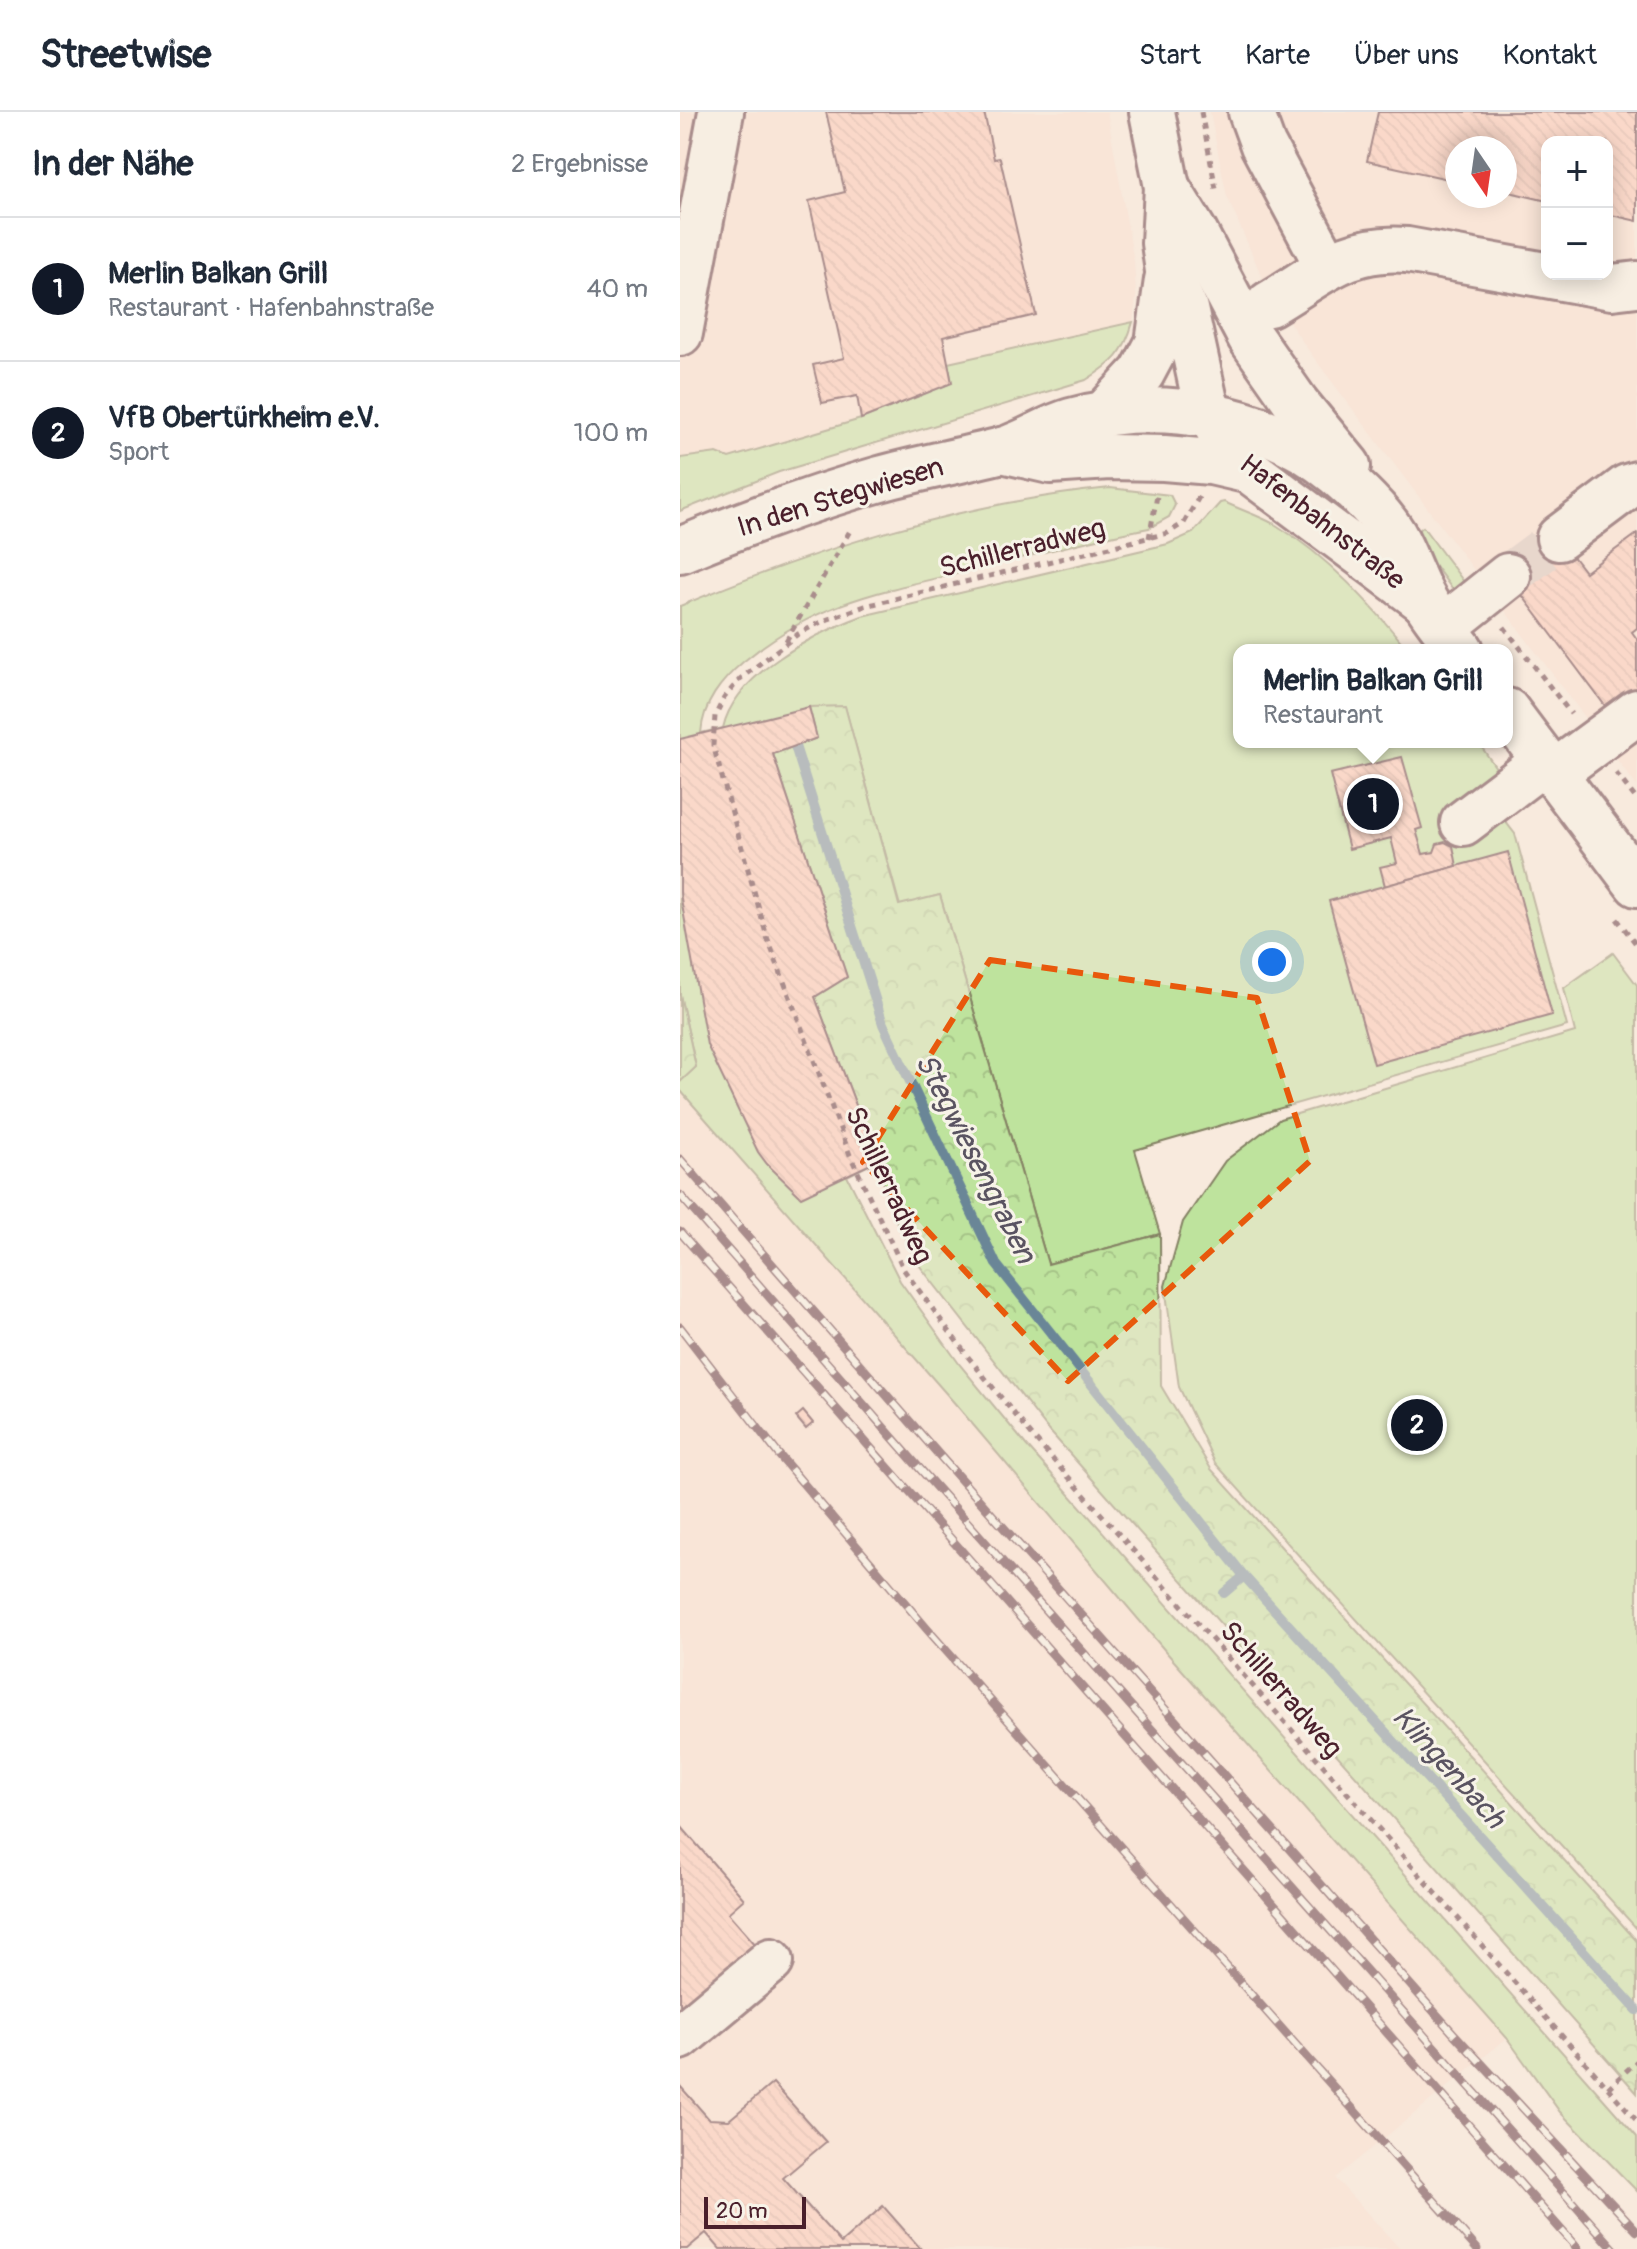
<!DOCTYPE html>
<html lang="de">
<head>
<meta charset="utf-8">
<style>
  :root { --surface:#fff; --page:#f2f2f3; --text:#1f2937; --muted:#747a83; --line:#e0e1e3; --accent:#111827 }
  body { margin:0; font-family:Pangolin,sans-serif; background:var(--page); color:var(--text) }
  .controls { position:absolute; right:24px; top:24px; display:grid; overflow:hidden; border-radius:16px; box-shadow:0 4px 20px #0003 }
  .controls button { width:72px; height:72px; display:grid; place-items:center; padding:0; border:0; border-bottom:2px solid var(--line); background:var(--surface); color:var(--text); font:40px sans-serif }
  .compass { position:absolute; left:765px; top:24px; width:72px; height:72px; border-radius:50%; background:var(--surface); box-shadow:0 4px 20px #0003; rotate:167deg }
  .scale { position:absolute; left:24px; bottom:20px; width:102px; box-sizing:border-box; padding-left:8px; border:4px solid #4a1f2b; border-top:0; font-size:22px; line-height:28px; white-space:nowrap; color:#4a1f2b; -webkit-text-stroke:6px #f7f3e8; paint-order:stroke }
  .you { position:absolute; left:592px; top:850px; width:28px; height:28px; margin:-20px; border:6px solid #fff; border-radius:50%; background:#1a73e8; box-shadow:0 0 0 12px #1a73e833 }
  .badge { display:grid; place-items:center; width:52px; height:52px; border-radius:50%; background:var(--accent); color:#fff; font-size:26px; font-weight:700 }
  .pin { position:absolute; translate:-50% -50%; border:4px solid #fff; box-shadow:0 2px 8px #0006 }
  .popup { position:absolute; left:553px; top:532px; width:280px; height:104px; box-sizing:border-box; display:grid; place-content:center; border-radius:16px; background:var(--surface); filter:drop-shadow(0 2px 6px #0005); font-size:26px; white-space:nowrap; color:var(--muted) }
  .popup b { font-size:30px; color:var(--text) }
  .popup::after { content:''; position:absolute; left:50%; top:100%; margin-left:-16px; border:16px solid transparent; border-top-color:var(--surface) }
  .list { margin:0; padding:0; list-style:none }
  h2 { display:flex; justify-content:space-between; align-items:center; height:104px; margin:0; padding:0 32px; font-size:34px }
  h2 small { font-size:26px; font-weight:400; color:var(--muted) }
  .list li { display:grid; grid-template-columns:52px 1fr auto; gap:24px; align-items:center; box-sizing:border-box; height:144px; padding:0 32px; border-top:2px solid var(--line) }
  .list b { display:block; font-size:30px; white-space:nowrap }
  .list p { margin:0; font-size:26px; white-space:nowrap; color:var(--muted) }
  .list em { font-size:26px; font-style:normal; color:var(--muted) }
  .map { position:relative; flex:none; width:957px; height:2137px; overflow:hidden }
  header { display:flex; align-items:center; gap:48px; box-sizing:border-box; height:112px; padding:0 40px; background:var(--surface); border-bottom:2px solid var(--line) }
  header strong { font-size:38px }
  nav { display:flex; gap:44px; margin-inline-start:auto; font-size:28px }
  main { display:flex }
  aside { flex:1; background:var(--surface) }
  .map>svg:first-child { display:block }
  .built { fill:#fadfd0; fill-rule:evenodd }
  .green { fill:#bee39d; stroke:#848164; stroke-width:2 }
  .forest { fill:url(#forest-crowns); stroke:#848164; stroke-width:2 }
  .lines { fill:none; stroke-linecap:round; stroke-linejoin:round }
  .stream { stroke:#6a8697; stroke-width:10 }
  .building { fill:url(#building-back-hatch); stroke:#4a1f2b; stroke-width:2 }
  .minor-tunnel { stroke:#d5c1b9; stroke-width:44; stroke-dasharray:44 22; stroke-linecap:butt }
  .minor-casing { stroke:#4a1f2b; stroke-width:50 }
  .major-casing { stroke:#4a1f2b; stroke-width:50 }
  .path { stroke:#4a1f2b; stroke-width:5; stroke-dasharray:6 6; stroke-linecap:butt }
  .minor { stroke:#f7f3e8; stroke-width:44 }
  .major { stroke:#f7f3e8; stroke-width:44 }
  .rail-casing { stroke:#4a1f2b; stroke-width:9 }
  .rail { stroke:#f7f3e8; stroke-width:6; stroke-dasharray:18; stroke-linecap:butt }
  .marked { fill:none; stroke:#e8590c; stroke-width:6; stroke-dasharray:16 10; stroke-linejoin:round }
  .labels { text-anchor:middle; stroke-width:6; stroke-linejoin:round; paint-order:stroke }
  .street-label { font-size:28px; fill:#4a1f2b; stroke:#f7f3e8 }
  .water-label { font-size:30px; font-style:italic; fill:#5a5361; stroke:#f7f3e8 }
</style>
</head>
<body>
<header>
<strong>Streetwise</strong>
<nav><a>Start</a><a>Karte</a><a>Über uns</a><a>Kontakt</a></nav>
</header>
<main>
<aside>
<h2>In der Nähe<small>2 Ergebnisse</small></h2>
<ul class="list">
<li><span class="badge">1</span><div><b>Merlin Balkan Grill</b><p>Restaurant · Hafenbahnstraße</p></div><em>40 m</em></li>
<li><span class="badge">2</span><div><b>VfB Obertürkheim e.V.</b><p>Sport</p></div><em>100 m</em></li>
</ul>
</aside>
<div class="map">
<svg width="957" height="2137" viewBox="0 0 957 2137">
  <defs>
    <pattern id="forest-crowns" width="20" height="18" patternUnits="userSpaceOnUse" patternTransform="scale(2)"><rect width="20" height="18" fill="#bee39d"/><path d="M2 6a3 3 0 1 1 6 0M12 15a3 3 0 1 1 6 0" fill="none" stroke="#a5c287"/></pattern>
    <pattern id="building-back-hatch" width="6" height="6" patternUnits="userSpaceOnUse" patternTransform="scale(2)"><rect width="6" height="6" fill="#fdc4b2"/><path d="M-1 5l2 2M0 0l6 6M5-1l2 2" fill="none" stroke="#daa899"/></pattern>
  </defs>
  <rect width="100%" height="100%" fill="#f8eadd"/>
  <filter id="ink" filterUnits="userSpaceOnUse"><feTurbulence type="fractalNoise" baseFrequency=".0125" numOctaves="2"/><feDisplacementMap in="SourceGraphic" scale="16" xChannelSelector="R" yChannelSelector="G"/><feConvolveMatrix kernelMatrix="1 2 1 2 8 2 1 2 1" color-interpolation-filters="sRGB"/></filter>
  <g filter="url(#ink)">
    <g class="built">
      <polygon points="0,0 427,0 454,150 456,183 453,210 268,251 272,271 181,307 49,347 37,341 0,346"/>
      <path d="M530,0H957V674L629,239L603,201L583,167L547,84ZM867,30H927V162H867ZM777,36H825V84H777Z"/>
      <polygon points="0,978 278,1295 487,1541 827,1926 655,2066 720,2137 0,2137"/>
    </g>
    <g class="green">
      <path d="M453,210C444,242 433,251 406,268L99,360L0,399V346L37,341L49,346L181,307L272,271L268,251Z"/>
      <path d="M430,376L490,383L495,393L489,405L469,416C415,426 362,441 309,454C215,477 140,485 63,550C41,569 23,591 21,621L43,616C55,562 134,522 182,504L488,432L513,421L540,391L544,390C561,398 580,404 596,413C648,445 690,491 728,538H559V630H798L823,666L798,674L835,722L887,914L455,1038L480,1122L368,1152L260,783L220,794L165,595L129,596L137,626L167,865L135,885L197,1049L167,1064L220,1169L280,1253L346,1333L957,2025V2079L880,2000L827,1926L487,1541L278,1295L0,978V970L16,955L0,883V494C139,436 280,391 430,376Z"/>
      <polygon points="743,415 787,474 776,482 732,423"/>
      <polygon points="933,841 957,873 957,1817 535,1351 499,1275 485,1174 503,1110 545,1049 600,1007 895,920 884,876"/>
    </g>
    <g class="forest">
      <polygon points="165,594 219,793 260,783 368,1152 480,1122 481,1274 531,1357 957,1829 957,1981 366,1315 239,1153 211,1099 197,1049 135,885 167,865 93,642 137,626 129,595"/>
      <polygon points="0,883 16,955 0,970"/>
    </g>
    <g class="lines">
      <g class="stream">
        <polyline points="115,634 203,912 316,1152 564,1464"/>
        <polyline points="544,1481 564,1464 957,1898"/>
      </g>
    </g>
    <g class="building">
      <polygon points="146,0 304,0 314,47 320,46 356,203 263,225 272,271 181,307 177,284 142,291 133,253 164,246 129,89 165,80"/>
      <polygon points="698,0 957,0 957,109 927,102 927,30 867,30 867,89 825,79 825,36 777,36 777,69 687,49"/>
      <polygon points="869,413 905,460 957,422 957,516 952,520 957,527 957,584 932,603 818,451"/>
      <polygon points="129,595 137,626 93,642 167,865 135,885 197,1049 121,1085 87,1052 78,1040 27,933 0,781 0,627"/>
      <polygon points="722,645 742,716 736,718 743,742 754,740 757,732 765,730 773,734 777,754 705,774 700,755 717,751 711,726 669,737 650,662"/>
      <polygon points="828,740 872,903 694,952 649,789"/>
      <polygon points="123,1299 133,1311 126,1317 116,1305"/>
      <polygon points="0,1713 64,1787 48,1801 83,1841 0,1912"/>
      <polygon points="93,1971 146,2030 103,2066 161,2131 203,2094 241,2137 40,2137 26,2121 7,2137 0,2137 0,1974 29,2007 49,2008"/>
    </g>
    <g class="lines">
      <polyline class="minor-tunnel" points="828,464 879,426"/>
      <g class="minor-casing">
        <g id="minor">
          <polyline points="571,0 583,33 648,155"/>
          <path d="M589,192C639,163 666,133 727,138L932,175L957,172"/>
          <polyline points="0,221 41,0"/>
          <polyline points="879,426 947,375 957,372"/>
          <polyline points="764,515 828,464"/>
          <polyline points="874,661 957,600"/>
          <polyline points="783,711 865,649"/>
          <polyline points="0,1925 91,1849"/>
        </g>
      </g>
      <g class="major-casing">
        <g id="major">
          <polyline points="472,0 487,75 484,131 488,159 505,197 525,289 537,315 570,359 743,488"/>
          <polyline points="487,75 514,119 570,225 617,292 668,354"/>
          <polyline points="424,302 462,261 478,231 487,168"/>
          <polyline points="322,338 370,349 429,345 484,346 531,350 570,359"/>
          <path d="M0,438C65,411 132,386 200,367C239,356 279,349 318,339C344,333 366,316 391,309C479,285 585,302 656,361C677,379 700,400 714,423C726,444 733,468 745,489C755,506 769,522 781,538"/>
          <polyline points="827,599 957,772"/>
        </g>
      </g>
      <g class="path">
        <polyline points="521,0 536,77"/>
        <polyline points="519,385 504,411 488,421 185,494 143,509 118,522 60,567 44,586 35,604 33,633 87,825 170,1043 224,1158 289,1246 354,1326 957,2009"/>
        <polyline points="469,426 477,384"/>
        <polyline points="824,515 891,602"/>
        <polyline points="106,529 171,417"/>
        <polyline points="936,661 957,688"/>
        <polyline points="937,807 957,833"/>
        <polyline points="928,1976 957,1949"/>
      </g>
      <use href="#minor" class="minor"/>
      <use href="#major" class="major"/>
      <g class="rail-casing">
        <g id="rail">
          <polyline points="0,1047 260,1344 774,1922 957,2119"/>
          <polyline points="0,1083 241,1358 934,2137"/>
          <polyline points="0,1120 898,2137"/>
          <polyline points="0,1215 99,1343 247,1517 797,2137"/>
        </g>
      </g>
      <use href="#rail" class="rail"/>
    </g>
  </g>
  <path d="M0 0H957V2137H0ZM310,848L577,886L630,1049L388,1269L183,1050Z" fill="#f8eadd" fill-opacity=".55" fill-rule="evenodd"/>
  <path class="marked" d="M310,848L577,886L630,1049L388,1269L183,1050Z"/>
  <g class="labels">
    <g class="street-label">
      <text transform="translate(160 384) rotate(-17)" y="10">In den Stegwiesen</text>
      <text transform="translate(643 409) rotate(38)" y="10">Hafenbahnstraße</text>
      <text transform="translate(342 435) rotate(-14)" y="10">Schillerradweg</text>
      <text transform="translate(210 1073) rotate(65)" y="10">Schillerradweg</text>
      <text transform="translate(602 1577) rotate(49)" y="10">Schillerradweg</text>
    </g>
    <g class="water-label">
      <text transform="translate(296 1046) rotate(63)" y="10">Stegwiesengraben</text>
      <text transform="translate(769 1655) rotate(48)" y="10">Klingenbach</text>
    </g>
  </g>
</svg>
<div class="controls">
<button>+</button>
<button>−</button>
</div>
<svg class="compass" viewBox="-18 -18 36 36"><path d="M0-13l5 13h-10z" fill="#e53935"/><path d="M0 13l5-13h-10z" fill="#747a83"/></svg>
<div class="scale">20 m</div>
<div class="you"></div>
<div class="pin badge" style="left:693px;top:692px">1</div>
<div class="popup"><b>Merlin Balkan Grill</b>Restaurant</div>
<div class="pin badge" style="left:737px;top:1313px">2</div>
</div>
</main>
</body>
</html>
